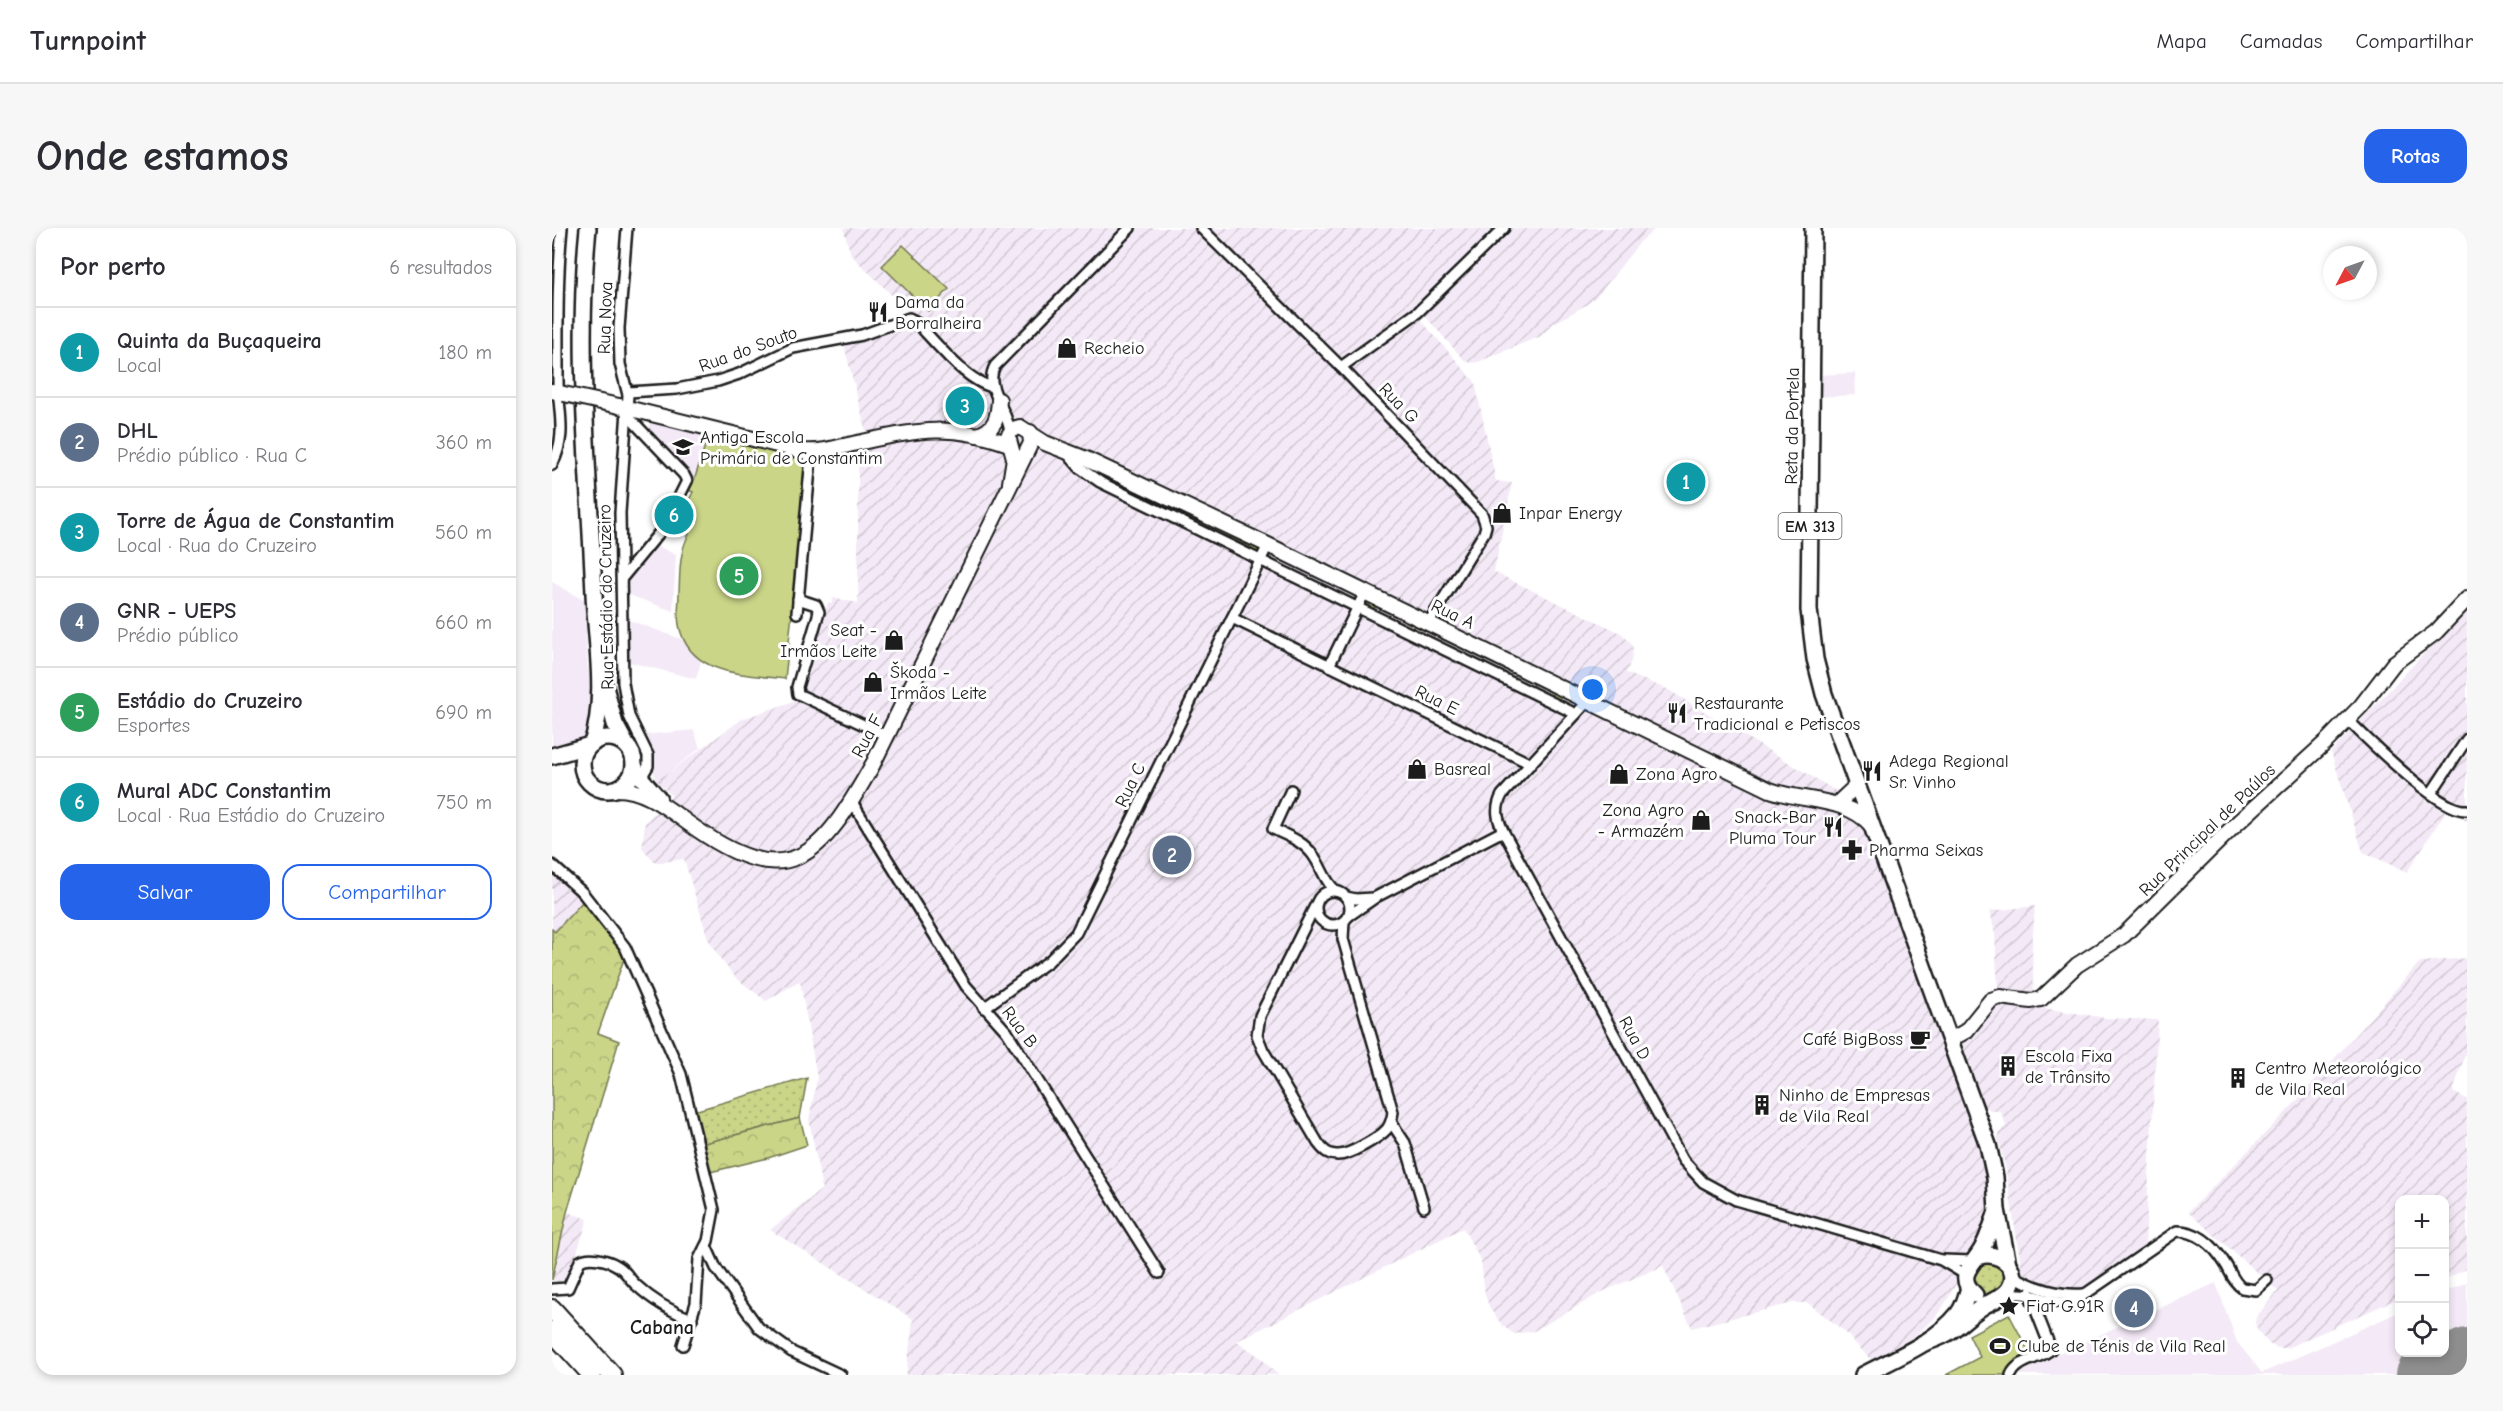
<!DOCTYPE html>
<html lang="pt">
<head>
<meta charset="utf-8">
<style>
  :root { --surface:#fff; --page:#f7f7f7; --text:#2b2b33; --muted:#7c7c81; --line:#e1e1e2; --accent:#2563eb }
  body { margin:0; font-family:"Comic Neue",sans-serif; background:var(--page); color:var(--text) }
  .controls { position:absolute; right:18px; bottom:18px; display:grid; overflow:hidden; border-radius:12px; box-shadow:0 3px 9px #0003 }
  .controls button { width:54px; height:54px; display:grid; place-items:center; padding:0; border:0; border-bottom:2px solid var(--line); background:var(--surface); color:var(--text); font:30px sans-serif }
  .compass { position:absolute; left:1771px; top:18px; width:54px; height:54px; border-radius:50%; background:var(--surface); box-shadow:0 3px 9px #0003; rotate:229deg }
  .you { position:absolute; left:1041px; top:462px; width:21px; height:21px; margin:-15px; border:4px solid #fff; border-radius:50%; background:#1a73e8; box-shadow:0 0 0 9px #1a73e833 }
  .badge { display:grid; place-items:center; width:39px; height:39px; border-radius:50%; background:var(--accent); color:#fff; font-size:20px; font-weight:700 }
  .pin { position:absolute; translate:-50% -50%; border:3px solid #fff; box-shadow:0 2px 6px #0006 }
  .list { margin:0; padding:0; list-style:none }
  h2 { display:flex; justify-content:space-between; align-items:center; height:78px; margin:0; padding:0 24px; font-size:26px }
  h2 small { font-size:20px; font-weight:400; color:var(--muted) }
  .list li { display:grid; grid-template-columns:39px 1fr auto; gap:18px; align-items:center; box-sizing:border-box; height:90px; padding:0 24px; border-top:2px solid var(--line) }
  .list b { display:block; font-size:22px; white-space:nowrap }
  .list p { margin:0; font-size:20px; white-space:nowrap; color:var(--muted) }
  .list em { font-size:20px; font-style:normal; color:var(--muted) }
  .actions { display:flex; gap:12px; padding:18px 24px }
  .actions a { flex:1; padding:14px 0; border:2px solid var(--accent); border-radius:18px; text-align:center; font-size:21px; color:var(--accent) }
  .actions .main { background:var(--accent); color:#fff }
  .icon { flex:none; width:33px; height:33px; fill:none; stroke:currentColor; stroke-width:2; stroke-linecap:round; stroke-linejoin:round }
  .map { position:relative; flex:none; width:1915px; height:1147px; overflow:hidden; border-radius:18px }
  header { display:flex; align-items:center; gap:36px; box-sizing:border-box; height:84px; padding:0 30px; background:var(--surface); border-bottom:2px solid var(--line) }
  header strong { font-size:28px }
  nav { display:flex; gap:33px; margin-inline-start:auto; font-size:21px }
  .intro { display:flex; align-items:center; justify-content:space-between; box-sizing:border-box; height:144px; padding:0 36px }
  h1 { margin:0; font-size:42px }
  .button { padding:15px 27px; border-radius:18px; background:var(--accent); color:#fff; font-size:21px; font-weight:700 }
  main { display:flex; gap:36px; padding:0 36px }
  aside { flex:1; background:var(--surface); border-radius:18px; box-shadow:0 3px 9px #0003 }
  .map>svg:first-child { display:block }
  .built { fill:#f4eaf7 }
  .industrial { fill:url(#industrial-furrows) }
  .grass { fill:url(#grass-dots); stroke:#737852; stroke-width:1.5 }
  .forest { fill:url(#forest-crowns); stroke:#737852; stroke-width:1.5 }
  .park { fill:#cad588; stroke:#737852; stroke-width:1.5 }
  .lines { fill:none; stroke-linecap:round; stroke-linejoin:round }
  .runway { stroke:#8e8e8e; stroke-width:56 }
  .street-casing { stroke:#1c1c1c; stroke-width:14 }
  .secondary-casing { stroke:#1c1c1c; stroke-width:18 }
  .primary-casing { stroke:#1c1c1c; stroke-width:20 }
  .highway-casing { stroke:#1c1c1c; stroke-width:22 }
  .street { stroke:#fff; stroke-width:9 }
  .secondary { stroke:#fff; stroke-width:14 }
  .primary { stroke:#fff; stroke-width:15 }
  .highway { stroke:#fff; stroke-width:18 }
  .secondary-bridge-casing { stroke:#1c1c1c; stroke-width:18; stroke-linecap:butt }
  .secondary-bridge { stroke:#fff; stroke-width:14 }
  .labels { text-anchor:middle; stroke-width:6; stroke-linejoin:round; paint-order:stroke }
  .shield { fill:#fff; stroke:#606060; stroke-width:1.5 }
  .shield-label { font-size:16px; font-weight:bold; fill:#1c1c1c }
  .poi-label { font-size:18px; fill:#1c1c1c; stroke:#fff; text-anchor:start }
  .street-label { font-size:18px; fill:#1c1c1c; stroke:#fff }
  .neighbourhood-label { font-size:20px; font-weight:bold; fill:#1c1c1c; stroke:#fff }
</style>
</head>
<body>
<header>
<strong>Turnpoint</strong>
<nav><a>Mapa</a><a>Camadas</a><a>Compartilhar</a></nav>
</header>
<div class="intro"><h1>Onde estamos</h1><a class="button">Rotas</a></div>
<main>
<aside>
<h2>Por perto<small>6 resultados</small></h2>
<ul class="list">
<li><span class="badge" style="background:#0f9aa8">1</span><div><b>Quinta da Buçaqueira</b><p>Local</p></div><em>180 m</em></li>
<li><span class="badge" style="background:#5c6f8a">2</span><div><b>DHL</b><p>Prédio público · Rua C</p></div><em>360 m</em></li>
<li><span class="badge" style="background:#0f9aa8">3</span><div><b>Torre de Água de Constantim</b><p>Local · Rua do Cruzeiro</p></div><em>560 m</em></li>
<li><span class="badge" style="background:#5c6f8a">4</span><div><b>GNR - UEPS</b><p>Prédio público</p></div><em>660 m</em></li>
<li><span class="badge" style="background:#2e9e5b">5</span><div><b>Estádio do Cruzeiro</b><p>Esportes</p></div><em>690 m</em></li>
<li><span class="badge" style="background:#0f9aa8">6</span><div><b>Mural ADC Constantim</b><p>Local · Rua Estádio do Cruzeiro</p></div><em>750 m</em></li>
</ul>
<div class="actions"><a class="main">Salvar</a><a>Compartilhar</a></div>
</aside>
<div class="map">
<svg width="1915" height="1147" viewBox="0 0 1915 1147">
  <defs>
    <pattern id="industrial-furrows" width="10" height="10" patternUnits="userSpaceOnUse" patternTransform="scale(1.5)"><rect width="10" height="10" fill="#f4eaf7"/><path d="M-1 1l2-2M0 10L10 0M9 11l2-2" fill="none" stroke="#d1c8d3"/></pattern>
    <pattern id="grass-dots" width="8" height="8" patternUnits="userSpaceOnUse" patternTransform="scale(1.5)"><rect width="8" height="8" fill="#cad588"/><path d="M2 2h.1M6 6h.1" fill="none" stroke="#adb675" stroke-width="1.8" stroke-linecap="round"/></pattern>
    <pattern id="forest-crowns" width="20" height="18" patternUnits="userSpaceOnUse" patternTransform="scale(1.5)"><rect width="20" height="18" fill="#cad588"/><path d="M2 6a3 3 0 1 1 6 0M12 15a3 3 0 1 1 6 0" fill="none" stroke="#adb675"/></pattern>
  </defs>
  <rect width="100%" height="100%" fill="#fff"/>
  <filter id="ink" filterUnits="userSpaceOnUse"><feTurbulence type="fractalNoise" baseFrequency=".0167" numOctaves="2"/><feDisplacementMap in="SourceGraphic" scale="12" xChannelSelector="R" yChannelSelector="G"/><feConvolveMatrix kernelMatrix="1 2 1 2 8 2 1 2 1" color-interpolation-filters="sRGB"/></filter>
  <g filter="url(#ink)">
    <g class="built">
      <polygon points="1303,145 1304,167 1266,169 1265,147"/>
      <polygon points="100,189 158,204 142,253 95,205"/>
      <polygon points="102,316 124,327 121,383 74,366 74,350"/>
      <polygon points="0,354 33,373 35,432 41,467 38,499 34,505 25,514 0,520"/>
      <polygon points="77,392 132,412 149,434 144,451 77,434"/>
      <polygon points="142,502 148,520 116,545 103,551 99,520 92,507"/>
      <polygon points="1915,1054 1915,1147 1469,1147 1466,1140 1509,1124 1664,1055 1685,1114 1710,1145 1847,1084 1848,1124 1892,1124 1893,1064"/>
    </g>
    <g class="industrial">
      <polygon points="291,0 1104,0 1088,14 1048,65 1034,77 1001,96 989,108 926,134 918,135 912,132 873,88 869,92 923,154 944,253 960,255 942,344 1069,405 1079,415 1081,421 1080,430 1074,445 1115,461 1284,563 1298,558 1438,940 1440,987 1396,1071 1382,1091 1356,1113 1321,1134 1292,1103 1256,1075 1241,1075 1140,1100 1111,1038 1052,1063 982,1103 962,1106 951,1098 938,1081 933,1067 929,1033 911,1000 685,1113 709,1130 726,1147 354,1147 361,1091 218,1002 270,961 257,891 265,850 248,753 214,773 184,750 169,732 156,711 132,631 104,635 90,620 93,594 120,568 103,551 116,545 190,491 248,471 276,374 280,375 281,370 306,375 306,226 315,208 291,113 363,90 299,27"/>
      <polygon points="1915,380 1915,593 1894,583 1855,644 1811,624 1779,524"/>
      <polygon points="0,642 32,672 3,704 0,701"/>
      <polygon points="1483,678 1480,719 1482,769 1446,764 1443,706 1438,683"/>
      <polygon points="1915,730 1915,820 1901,864 1915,871 1915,1041 1893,1051 1892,972 1848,972 1847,1070 1735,1120 1726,1120 1717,1116 1705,1102 1703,1094 1704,1089 1726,1063 1636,984 1740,878 1868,734"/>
      <polygon points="1449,773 1554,790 1606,792 1593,1016 1526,1063 1480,1052 1470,1044 1453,937 1446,910 1448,904 1454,897 1448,883 1440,883 1432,878 1406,815 1438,778"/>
      <polygon points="15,984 36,991 14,1057 1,1052"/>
    </g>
    <g class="grass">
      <polygon points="554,248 707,319 708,324 703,326 698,319 563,254 553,252"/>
      <polygon points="819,374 1009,468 1009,470 1006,473 1001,471 1000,465 824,379 818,382 815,377"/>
      <polygon points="255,850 248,890 149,916 142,883"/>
      <polygon points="1434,1031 1453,1040 1453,1057 1439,1067 1427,1064 1420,1054 1421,1042"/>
    </g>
    <g class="forest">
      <polygon points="32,672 59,706 73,728 46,805 67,813 15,984 0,1052 0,701 3,704"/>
      <polygon points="248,890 255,917 216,930 158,944 149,916"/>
    </g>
    <g class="park">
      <polygon points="351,17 397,61 376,83 330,38"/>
      <path d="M169,207L251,229L256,236L233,451C192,446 137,448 127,397C125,387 127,375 127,365C128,344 127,325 137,306L134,304L141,291L136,288L141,277L136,274L141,264L136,262L142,253L155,211L167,215Z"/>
      <polygon points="1457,1086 1479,1128 1459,1139 1456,1147 1394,1147 1428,1129 1417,1107"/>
    </g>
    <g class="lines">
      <polyline class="runway" points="1872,1147 1915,1128"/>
      <g class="street-casing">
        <g id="street">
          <polyline points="75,0 67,100 68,136 76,167 68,285 71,455 77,488 96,527 96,538 89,550"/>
          <polyline points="649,0 789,139 930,286 934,298 932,305 877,394"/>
          <polyline points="789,139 866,84 952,0"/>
          <path d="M76,164L125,161L166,153L187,146L241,120L310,107L357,90L363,93C382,112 414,154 441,159"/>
          <path d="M458,204C456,182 431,158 443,138L578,0"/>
          <polyline points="515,225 528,240 548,254 1024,486"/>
          <path d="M0,237C16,206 6,185 6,152C6,101 5,51 10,0"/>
          <polyline points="71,349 112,299 135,253 132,247 74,186"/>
          <polyline points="246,371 264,377 267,384 245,459 246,466 335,508"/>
          <polyline points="245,385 258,241 257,223"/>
          <polyline points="680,390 979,536"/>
          <polyline points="777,438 813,364"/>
          <path d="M1036,473L950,567C943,580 945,590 951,603L1131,932L1151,954L1184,972L1389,1032L1414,1047"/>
          <path d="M1796,492C1815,511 1889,585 1915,582"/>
          <path d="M739,562L721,601C736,608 751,613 761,627C770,639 772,653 784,663"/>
          <polyline points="1880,564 1915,511"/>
          <polyline points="300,574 414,758 455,804 607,1045"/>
          <polyline points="0,637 30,664 73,719 129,846 162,982 156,1013 147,1031 144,1075 131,1117"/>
          <circle cx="781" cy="680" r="17"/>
          <polyline points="794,669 804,671 821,670"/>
          <path d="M764,676L708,788L705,807L711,822L766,915C771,922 776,927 785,927C796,928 827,910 835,901C839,896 840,891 841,884L791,711L792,693"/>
          <polyline points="795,689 824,669 951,603"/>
          <polyline points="432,780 497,733 524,705 716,317"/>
          <polyline points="839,894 853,915 872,979"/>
          <polyline points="154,1018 164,1040 207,1100 240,1124 289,1147"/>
          <polyline points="1391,1032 1420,1033"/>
          <path d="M1461,1047C1480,1060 1509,1068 1532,1066"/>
          <path d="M0,1061L16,1060L28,1033C37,1027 56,1032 64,1037C73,1041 77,1051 84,1057C99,1071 120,1084 140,1091"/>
          <path d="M1453,1067C1480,1061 1501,1079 1523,1073L1625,1003C1647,1003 1663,1019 1674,1037C1679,1045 1682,1055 1690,1060L1704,1062L1715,1052"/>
          <path d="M1459,1147C1466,1131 1488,1132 1499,1121L1477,1065"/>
        </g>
      </g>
      <g class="secondary-casing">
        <g id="secondary">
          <polyline points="0,163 12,166"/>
          <path d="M67,178L250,223C270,225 290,218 310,214C367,201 400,196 457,216"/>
          <path d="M425,207C443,202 446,190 447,172"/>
          <path d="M458,255L462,230L456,208L461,201L468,199L493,215L534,231L716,317L1218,562C1251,574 1294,569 1319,597"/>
          <polyline points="82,536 86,546 107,570"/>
          <path d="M63,561C91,560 114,579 136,595C237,668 268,631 321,536L479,215L478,204"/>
          <polyline points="1289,572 1305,557"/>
          <polyline points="1398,812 1414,803 1439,772 1448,769 1479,773 1489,771 1525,737 1572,707 1682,598 1773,515 1809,478 1842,435 1884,404 1915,371"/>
        </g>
      </g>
      <g class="primary-casing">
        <g id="primary">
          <path d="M36,0C24,121 37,245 42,366C44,415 55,467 40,516"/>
          <polyline points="1261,0 1257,382 1263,431 1272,466 1436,917 1443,949 1445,982 1456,1036"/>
          <polyline points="53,459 63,496 75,518"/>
          <circle cx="56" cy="536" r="26"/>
          <polyline points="0,528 38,517"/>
          <path d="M1423,1067C1402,1047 1422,1037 1431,1019C1437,1007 1441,995 1445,983"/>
          <path d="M1371,1115C1401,1107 1406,1095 1430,1079C1439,1073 1451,1070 1457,1061C1470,1040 1446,1021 1426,1029"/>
          <path d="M1311,1147C1343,1130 1383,1115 1406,1086C1412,1079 1414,1069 1417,1060"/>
        </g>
      </g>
      <g class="highway-casing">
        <g id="highway">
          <polyline points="0,1081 60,1147"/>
          <polyline points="0,1103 40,1147"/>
        </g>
      </g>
      <use href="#street" class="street"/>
      <use href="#secondary" class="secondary"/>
      <use href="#primary" class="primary"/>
      <use href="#highway" class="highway"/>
      <g class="secondary-bridge-casing">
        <polyline id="secondary-bridge" points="12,166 67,178"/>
      </g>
      <use href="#secondary-bridge" class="secondary-bridge"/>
    </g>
  </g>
  <defs>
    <g id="restaurant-bare" transform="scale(1.62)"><path d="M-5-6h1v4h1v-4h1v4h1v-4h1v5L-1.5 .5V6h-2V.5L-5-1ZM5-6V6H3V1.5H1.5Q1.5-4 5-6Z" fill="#1c1c1c" stroke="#fff" stroke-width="2.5" paint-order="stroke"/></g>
    <g id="shop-bare" transform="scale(1.62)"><path d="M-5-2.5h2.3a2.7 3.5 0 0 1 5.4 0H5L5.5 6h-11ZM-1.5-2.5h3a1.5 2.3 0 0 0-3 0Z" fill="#1c1c1c" stroke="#fff" stroke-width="2.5" paint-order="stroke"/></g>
    <g id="school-bare" transform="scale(1.62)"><path d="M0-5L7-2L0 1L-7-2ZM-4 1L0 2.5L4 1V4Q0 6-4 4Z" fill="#1c1c1c" stroke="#fff" stroke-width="2.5" paint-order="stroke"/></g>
    <g id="pharmacy-bare" transform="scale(1.62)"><path d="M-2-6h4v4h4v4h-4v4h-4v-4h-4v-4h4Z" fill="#1c1c1c" stroke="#fff" stroke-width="2.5" paint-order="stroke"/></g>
    <g id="cafe-bare" transform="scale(1.62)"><path d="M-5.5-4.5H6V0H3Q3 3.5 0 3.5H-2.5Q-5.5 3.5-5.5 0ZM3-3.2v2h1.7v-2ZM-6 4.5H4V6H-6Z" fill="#1c1c1c" stroke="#fff" stroke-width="2.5" paint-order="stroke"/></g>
    <g id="building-bare" transform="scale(1.62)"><path d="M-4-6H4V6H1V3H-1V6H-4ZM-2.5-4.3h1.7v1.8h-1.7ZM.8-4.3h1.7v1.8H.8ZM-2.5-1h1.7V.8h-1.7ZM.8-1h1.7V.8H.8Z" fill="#1c1c1c" stroke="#fff" stroke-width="2.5" paint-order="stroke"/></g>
    <g id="sight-bare" transform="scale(1.62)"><path d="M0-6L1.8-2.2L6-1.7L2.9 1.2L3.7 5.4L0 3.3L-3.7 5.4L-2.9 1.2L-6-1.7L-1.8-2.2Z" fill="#1c1c1c" stroke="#fff" stroke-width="2.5" paint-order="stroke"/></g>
    <g id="stadium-bare" transform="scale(1.62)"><path d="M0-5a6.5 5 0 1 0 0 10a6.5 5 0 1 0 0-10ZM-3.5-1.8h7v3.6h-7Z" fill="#1c1c1c" stroke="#fff" stroke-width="2.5" paint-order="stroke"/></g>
  </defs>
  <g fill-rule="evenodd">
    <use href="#restaurant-bare" x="326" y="84"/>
    <use href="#shop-bare" x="515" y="120"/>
    <use href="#school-bare" x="131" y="219"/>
    <use href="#shop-bare" x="950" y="285"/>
    <use href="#shop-bare" x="342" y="412"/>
    <use href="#shop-bare" x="321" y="454"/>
    <use href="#restaurant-bare" x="1125" y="485"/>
    <use href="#shop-bare" x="865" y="541"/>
    <use href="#restaurant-bare" x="1320" y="543"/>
    <use href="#shop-bare" x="1067" y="546"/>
    <use href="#shop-bare" x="1149" y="592"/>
    <use href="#restaurant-bare" x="1281" y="599"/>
    <use href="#pharmacy-bare" x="1300" y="622"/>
    <use href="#cafe-bare" x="1368" y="811"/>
    <use href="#building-bare" x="1456" y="838"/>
    <use href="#building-bare" x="1686" y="850"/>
    <use href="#building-bare" x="1210" y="877"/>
    <use href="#sight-bare" x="1457" y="1078"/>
    <use href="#stadium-bare" x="1448" y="1118"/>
  </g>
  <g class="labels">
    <rect class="shield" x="1226.5" y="285" width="63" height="26" rx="4.5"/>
    <g class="shield-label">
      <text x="1258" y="304">EM 313</text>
    </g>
    <g class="poi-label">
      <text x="343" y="80">Dama da<tspan x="343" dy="21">Borralheira</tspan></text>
      <text x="532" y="126">Recheio</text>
      <text x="148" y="215">Antiga Escola<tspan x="148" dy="21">Primária de Constantim</tspan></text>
      <text x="967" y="291">Inpar Energy</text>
      <text x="325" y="408" text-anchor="end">Seat -<tspan x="325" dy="21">Irmãos Leite</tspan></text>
      <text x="338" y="450">Škoda -<tspan x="338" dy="21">Irmãos Leite</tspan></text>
      <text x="1142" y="481">Restaurante<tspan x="1142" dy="21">Tradicional e Petiscos</tspan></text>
      <text x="1337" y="539">Adega Regional<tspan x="1337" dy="21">Sr. Vinho</tspan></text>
      <text x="882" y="547">Basreal</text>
      <text x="1084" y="552">Zona Agro</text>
      <text x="1132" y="588" text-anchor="end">Zona Agro<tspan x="1132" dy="21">- Armazém</tspan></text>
      <text x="1264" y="595" text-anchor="end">Snack-Bar<tspan x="1264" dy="21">Pluma Tour</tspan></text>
      <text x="1317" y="628">Pharma Seixas</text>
      <text x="1351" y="817" text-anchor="end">Café BigBoss</text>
      <text x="1473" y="834">Escola Fixa<tspan x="1473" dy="21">de Trânsito</tspan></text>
      <text x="1703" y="846">Centro Meteorológico<tspan x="1703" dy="21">de Vila Real</tspan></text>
      <text x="1227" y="873">Ninho de Empresas<tspan x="1227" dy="21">de Vila Real</tspan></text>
      <text x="1474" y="1084">Fiat G.91R</text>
      <text x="1465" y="1124">Clube de Ténis de Vila Real</text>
    </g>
    <g class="street-label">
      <text transform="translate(53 90) rotate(-88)" y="6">Rua Nova</text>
      <text transform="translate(196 121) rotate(-20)" y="6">Rua do Souto</text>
      <text transform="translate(847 175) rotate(46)" y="6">Rua G</text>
      <text transform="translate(1240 198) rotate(-89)" y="6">Reta da Portela</text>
      <text transform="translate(54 369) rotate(-91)" y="6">Rua Estádio do Cruzeiro</text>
      <text transform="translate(901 386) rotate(26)" y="6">Rua A</text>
      <text transform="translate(885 472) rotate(26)" y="6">Rua E</text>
      <text transform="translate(315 508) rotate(-62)" y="6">Rua F</text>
      <text transform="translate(578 557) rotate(-64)" y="6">Rua C</text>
      <text transform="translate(1655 602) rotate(-44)" y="6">Rua Principal de Paúlos</text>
      <text transform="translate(468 799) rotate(53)" y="6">Rua B</text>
      <text transform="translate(1083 810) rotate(61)" y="6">Rua D</text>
    </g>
    <g class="neighbourhood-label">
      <text x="110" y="1106">Cabana</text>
    </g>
  </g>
</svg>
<div class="controls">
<button>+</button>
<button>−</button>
<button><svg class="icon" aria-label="locate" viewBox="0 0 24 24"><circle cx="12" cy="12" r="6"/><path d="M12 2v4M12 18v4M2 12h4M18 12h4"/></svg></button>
</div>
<svg class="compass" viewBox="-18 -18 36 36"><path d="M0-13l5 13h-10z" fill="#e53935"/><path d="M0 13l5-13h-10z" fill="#7c7c81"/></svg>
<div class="you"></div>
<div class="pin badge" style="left:1134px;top:254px;background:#0f9aa8">1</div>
<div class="pin badge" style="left:620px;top:627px;background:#5c6f8a">2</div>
<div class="pin badge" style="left:413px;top:178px;background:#0f9aa8">3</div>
<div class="pin badge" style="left:1582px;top:1080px;background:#5c6f8a">4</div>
<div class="pin badge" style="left:187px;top:348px;background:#2e9e5b">5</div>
<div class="pin badge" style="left:122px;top:287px;background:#0f9aa8">6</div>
</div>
</main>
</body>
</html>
